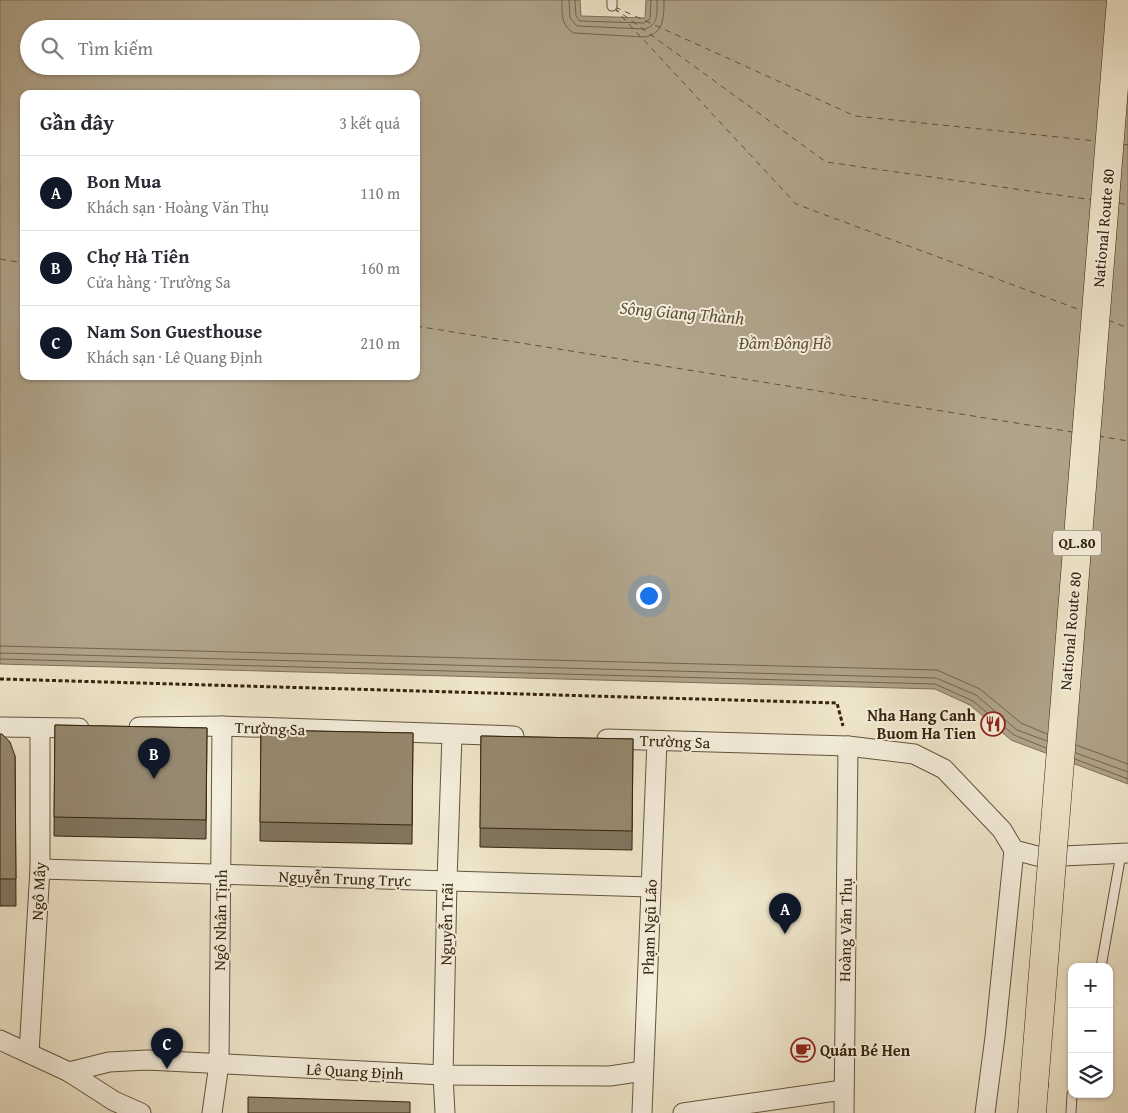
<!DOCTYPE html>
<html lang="vi">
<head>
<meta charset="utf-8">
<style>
  :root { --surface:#fff; --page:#f7f7f7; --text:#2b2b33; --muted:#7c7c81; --line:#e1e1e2; --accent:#111827 }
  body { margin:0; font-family:"Gentium Book Plus",serif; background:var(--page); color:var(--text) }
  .controls { position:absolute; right:15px; bottom:15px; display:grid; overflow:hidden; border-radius:10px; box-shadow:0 1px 4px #0004 }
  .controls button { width:45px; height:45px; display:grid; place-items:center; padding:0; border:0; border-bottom:1px solid var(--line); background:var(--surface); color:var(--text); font:25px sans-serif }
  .you { position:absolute; left:648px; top:595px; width:18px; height:18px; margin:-12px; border:4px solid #fff; border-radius:50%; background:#1a73e8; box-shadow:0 0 0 8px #1a73e833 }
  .badge { display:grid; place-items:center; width:32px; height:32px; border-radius:50%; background:var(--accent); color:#fff; font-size:16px; font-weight:700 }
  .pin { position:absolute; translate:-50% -41px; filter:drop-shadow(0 1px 2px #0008) }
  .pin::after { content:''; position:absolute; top:26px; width:18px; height:15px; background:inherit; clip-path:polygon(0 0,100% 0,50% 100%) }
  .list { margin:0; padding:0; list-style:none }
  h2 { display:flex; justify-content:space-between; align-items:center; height:65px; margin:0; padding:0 20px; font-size:21px }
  h2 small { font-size:16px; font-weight:400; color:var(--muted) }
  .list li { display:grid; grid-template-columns:32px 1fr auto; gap:15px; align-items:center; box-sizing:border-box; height:75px; padding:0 20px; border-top:1px solid var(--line) }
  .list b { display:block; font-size:19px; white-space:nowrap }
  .list p { margin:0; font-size:16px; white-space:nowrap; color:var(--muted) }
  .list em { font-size:16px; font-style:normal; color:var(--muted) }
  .icon { flex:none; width:28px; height:28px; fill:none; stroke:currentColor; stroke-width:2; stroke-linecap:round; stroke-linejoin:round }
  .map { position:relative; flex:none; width:1128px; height:1113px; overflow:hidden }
  .search { position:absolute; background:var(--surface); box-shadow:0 1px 4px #0004; left:20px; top:20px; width:400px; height:55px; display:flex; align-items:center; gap:12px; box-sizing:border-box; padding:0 18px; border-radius:28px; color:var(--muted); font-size:19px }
  .panel { position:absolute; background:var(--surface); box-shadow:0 1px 4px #0004; left:20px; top:90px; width:400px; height:290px; border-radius:10px }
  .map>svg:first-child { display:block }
  .water { fill:#b0a48b; stroke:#7f7058; fill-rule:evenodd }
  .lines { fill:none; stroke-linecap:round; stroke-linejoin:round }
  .shore { stroke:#72644c; stroke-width:1 }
  .ferry { stroke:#605038; stroke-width:1; stroke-dasharray:6 5; stroke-linecap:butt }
  .service-casing { stroke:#64543c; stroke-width:11 }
  .minor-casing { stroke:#64543c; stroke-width:21 }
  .trunk-casing { stroke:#35230c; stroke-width:29 }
  .path { stroke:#35230c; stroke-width:3; stroke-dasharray:4 2.5; stroke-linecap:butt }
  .service { stroke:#f5efde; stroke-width:9 }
  .minor { stroke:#f5efde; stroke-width:19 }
  .trunk { stroke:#f0e7cc; stroke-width:28 }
  .trunk-bridge-casing { stroke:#35230c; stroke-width:29; stroke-linecap:butt }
  .trunk-bridge { stroke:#f0e7cc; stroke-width:28 }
  .wall { fill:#817660; stroke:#35230c }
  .building { fill:#968970; stroke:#35230c }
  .labels { text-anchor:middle; stroke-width:4; stroke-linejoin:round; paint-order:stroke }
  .shield { fill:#f5efde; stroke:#6f604b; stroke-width:1 }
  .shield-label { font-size:15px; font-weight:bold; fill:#35230c }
  .street-label { font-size:16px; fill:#35230c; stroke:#f5efde }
  .poi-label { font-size:16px; font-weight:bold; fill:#35230c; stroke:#f5efde; text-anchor:end }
  .water-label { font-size:18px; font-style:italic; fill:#605038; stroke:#f5efde }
</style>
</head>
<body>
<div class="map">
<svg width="1128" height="1113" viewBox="0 0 1128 1113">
  <rect width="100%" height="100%" fill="#f0e7cc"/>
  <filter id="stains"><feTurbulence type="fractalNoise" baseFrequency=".004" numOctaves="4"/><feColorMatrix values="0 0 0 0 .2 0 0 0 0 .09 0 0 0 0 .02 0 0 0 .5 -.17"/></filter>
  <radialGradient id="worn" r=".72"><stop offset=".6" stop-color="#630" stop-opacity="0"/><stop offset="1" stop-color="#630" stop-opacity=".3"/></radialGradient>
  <path class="water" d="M0,0H580L581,16L645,18L646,0H1128V784L1011,740L970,705L935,689L0,664ZM29,29H411V66H29ZM24,94H416V376H24Z"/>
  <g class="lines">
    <g class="shore">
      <path d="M562,0C562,14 561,26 574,33L644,37C664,34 664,17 664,0"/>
      <path d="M569,0L570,18L577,26L644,29C659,26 657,12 657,0"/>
      <polyline points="575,0 576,16 580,21 644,23 650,19 651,0"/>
      <polyline points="0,646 937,670 980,689 1021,723 1047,734"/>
      <polyline points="0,653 936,678 976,695 1017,730 1047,741"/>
      <polyline points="0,659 935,684 973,701 1014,735 1046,748"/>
      <polyline points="1076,745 1128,764"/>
      <polyline points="1076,753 1128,772"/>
      <polyline points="1075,759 1128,779"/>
    </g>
    <g class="ferry">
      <polyline points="615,7 855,116 1096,141"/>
      <polyline points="614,8 796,204 1083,311"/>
      <polyline points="614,8 826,162 1093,200"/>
      <polyline points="1122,144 1128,145"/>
      <polyline points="1119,203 1128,205"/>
      <polyline points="0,259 24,263"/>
      <polyline points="1108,320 1128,328"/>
      <polyline points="416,326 1072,432"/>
      <polyline points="1098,436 1128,441"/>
    </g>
    <g class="service-casing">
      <g id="service">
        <polyline points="612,6 612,0"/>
        <polyline points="1101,967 1121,854"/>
        <polyline points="1071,1113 1072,1094"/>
      </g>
    </g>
    <g class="minor-casing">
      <g id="minor">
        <polyline points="0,727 79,728"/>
        <polyline points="139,727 222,726 514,736"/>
        <polyline points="607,739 848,746 914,754 944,769 1002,830 1014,850 1041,857 1128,853"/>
        <polyline points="40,869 651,887"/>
        <polyline points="0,1040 69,1072 114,1101 141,1113"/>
        <polyline points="29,1053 40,869 40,729"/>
        <polyline points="69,1072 109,1062 147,1060 443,1075 610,1076 643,1071"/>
        <polyline points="212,1113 219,1064 222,726"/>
        <polyline points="445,1113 443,1075 447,881 452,735"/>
        <polyline points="642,1113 657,741"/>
        <polyline points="683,1113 843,1090"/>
        <polyline points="844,1113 848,746"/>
        <polyline points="985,1113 995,1037 1014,850"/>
      </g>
    </g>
    <g class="trunk-casing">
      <polyline id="trunk" points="1032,1113 1034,1086"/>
    </g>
    <polyline class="path" points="0,679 837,703 843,726"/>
    <use href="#service" class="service"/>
    <use href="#minor" class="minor"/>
    <use href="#trunk" class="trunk"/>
    <g class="trunk-bridge-casing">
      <polyline id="trunk-bridge" points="1034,1086 1121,0"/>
    </g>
    <use href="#trunk-bridge" class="trunk-bridge"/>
  </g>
  <g class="wall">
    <polygon points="55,725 207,728 206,839 54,836"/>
    <polygon points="261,730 413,733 412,844 260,841"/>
    <polygon points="0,734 15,756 16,906 0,906"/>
    <polygon points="481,736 633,739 632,850 480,847"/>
  </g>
  <g class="building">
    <polygon points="55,725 207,728 206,820 54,817"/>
    <polygon points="261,730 413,733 412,825 260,822"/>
    <polygon points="0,734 2,734 10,742 15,756 16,879 0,879"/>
    <polygon points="481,736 633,739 632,831 480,828"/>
    <polygon points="248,1097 410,1102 410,1113 248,1113"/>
  </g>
  <defs>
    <g id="restaurant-ring" transform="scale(1.25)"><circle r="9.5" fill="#f5efde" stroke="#8f2418" stroke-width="1.5"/><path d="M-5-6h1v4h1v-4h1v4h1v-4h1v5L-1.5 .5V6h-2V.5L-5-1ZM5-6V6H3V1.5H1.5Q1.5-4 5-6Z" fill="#8f2418"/></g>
    <g id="cafe-ring" transform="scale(1.25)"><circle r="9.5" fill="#f5efde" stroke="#8f2418" stroke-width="1.5"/><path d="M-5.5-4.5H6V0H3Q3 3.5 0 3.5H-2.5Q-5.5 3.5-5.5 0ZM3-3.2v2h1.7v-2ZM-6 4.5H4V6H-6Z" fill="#8f2418"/></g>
  </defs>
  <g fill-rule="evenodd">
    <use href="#restaurant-ring" x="993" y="724"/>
    <use href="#cafe-ring" x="803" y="1050"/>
  </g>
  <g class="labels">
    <rect class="shield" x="1053" y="530.5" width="48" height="25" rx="4"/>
    <g class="shield-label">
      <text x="1077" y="548">QL.80</text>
    </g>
    <g class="street-label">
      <text transform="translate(1103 228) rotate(-85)" y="6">National Route 80</text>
      <text transform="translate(1070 631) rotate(-85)" y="6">National Route 80</text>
      <text transform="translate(270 728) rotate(2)" y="6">Trường Sa</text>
      <text transform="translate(675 741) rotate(2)" y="6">Trường Sa</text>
      <text transform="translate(345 878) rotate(2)" y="6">Nguyễn Trung Trực</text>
      <text transform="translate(38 891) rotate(-87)" y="6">Ngô Mây</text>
      <text transform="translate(220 920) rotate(-89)" y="6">Ngô Nhân Tịnh</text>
      <text transform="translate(446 924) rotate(-89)" y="6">Nguyễn Trãi</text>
      <text transform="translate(649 927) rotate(-88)" y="6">Phạm Ngũ Lão</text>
      <text transform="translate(845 930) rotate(-89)" y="6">Hoàng Văn Thụ</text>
      <text transform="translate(355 1071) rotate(3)" y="6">Lê Quang Định</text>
    </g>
    <g class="poi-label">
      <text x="976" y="721">Nha Hang Canh<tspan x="976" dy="18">Buom Ha Tien</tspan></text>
      <text x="820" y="1056" text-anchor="start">Quán Bé Hen</text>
    </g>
    <g class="water-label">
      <text transform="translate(682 313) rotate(5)" y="6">Sông Giang Thành</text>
      <text x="785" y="349">Đầm Đông Hồ</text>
    </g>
  </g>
  <rect width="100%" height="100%" filter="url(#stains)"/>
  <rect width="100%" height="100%" fill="url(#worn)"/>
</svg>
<div class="controls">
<button>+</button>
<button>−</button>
<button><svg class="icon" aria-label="layers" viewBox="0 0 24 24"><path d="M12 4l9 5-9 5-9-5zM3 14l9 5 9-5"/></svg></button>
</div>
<div class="you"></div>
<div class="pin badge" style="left:785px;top:934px">A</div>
<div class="pin badge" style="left:154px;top:779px">B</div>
<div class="pin badge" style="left:167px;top:1069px">C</div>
<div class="search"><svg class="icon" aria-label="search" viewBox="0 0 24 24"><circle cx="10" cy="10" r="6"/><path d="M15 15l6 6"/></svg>Tìm kiếm</div>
<section class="panel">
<h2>Gần đây<small>3 kết quả</small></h2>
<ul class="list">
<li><span class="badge">A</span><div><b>Bon Mua</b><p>Khách sạn · Hoàng Văn Thụ</p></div><em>110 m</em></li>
<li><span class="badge">B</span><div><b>Chợ Hà Tiên</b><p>Cửa hàng · Trường Sa</p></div><em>160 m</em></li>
<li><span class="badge">C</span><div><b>Nam Son Guesthouse</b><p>Khách sạn · Lê Quang Định</p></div><em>210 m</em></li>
</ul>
</section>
</div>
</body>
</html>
